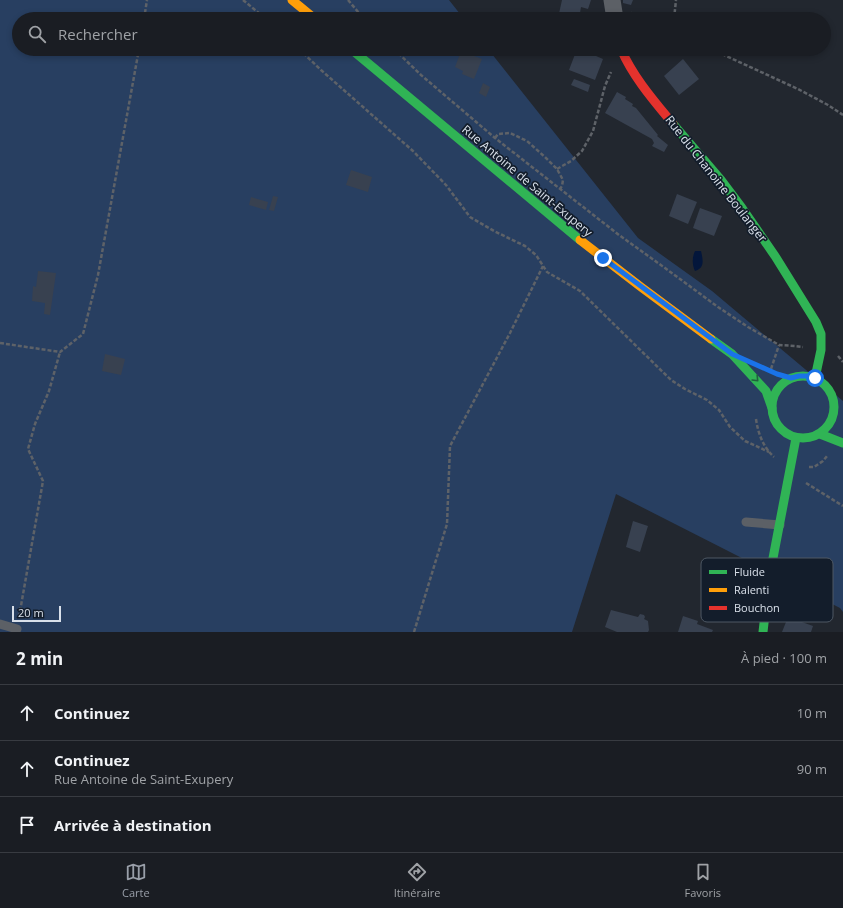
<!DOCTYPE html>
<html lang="fr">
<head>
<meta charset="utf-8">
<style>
  :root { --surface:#1a1d23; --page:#272a30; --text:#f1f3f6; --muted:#9fa2a6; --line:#383b41; --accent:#999fa9 }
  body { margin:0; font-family:"Open Sans",sans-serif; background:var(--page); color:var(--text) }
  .scale { position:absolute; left:12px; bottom:10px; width:49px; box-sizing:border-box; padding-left:4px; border:2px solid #d9e0ea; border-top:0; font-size:11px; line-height:14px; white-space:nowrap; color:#d9e0ea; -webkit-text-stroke:3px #131d2b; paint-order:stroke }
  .stop { position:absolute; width:12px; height:12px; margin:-9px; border:3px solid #1a73e8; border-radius:50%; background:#fff }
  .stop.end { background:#1a73e8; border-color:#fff; box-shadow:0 1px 4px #0008 }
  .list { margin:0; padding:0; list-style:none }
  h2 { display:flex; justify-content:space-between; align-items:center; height:52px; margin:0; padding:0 16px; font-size:17px }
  h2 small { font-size:13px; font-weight:400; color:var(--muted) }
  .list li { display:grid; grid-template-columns:26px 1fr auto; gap:12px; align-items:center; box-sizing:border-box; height:56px; padding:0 16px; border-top:1px solid var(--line) }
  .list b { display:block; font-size:15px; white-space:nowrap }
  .list p { margin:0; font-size:13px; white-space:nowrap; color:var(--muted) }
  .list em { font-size:13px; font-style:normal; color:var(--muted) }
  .icon { flex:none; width:22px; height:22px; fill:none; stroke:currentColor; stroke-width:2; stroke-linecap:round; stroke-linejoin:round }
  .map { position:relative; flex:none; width:843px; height:632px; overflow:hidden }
  .search { position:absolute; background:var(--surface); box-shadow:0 2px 6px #0003; left:12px; right:12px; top:12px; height:44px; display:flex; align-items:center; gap:10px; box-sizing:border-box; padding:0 14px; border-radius:22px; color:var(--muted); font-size:15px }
  .sheet { height:220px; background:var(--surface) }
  nav { display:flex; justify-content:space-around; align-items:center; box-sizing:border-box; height:56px; border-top:1px solid var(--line); background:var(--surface); font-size:11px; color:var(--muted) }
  nav a { display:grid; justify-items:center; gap:2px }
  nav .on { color:var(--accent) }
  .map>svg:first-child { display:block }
  .green { fill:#283f61 }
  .water { fill:#03163b }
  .building { fill:#384150 }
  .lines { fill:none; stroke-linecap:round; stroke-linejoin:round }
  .path { stroke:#5e6268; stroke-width:2.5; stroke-dasharray:4 2; stroke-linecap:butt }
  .lane { stroke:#5c6066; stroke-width:9 }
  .street { stroke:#5c6066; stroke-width:17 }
  .fast { stroke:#30b455; stroke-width:9 }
  .slow { stroke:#ff9f0a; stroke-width:9 }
  .jam { stroke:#e5322d; stroke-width:9 }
  .oneway { stroke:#20613e }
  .route { stroke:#1a73e8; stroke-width:5 }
  .labels { text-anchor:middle; stroke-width:3.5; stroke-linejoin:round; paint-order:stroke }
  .street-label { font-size:12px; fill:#d9e0ea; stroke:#131d2b }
  .key { fill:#131d2b; stroke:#4e5864; stroke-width:1 }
  .key-label { font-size:11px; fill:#d9e0ea }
</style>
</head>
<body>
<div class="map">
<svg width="843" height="632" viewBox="0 0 843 632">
  <rect width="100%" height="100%" fill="#22272f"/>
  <polygon class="green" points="0,0 449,0 464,19 19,19 19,49 488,49 638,238 712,291 843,401 843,612 840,608 616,494 572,632 0,632"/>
  <path class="water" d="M695,251H701C703,260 705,268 695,271C692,265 692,257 695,251Z"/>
  <g class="building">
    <polygon points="562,0 591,0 588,9 581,7 579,19 562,19 558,18"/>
    <polygon points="623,0 633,0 631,5 623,3"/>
    <polygon points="577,49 599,49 596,56 603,59 595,80 569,70"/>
    <polygon points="461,51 482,59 474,79 462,74 463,71 455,67"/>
    <polygon points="683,59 699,79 679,95 664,76"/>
    <polygon points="574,79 590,85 588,92 571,85"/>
    <polygon points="483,83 490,87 486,97 479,93"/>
    <polygon points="617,92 626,97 625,99 633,104 632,106 636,108 658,135 657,136 668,145 664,152 652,146 654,143 652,139 605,113"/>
    <polygon points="351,170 372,177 368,192 346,185"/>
    <polygon points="677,194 697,202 688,224 669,216"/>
    <polygon points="273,196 278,197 274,211 269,210"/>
    <polygon points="251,197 268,202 266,210 249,205"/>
    <polygon points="700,208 722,216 714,236 693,228"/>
    <polygon points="38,271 56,273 50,315 44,314 45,303 32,301 33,286 36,287"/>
    <polygon points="105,354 125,359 121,375 102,371"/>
    <polygon points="633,521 648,526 640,552 626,547"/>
    <polygon points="611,610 638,617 640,614 644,615 645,617 644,619 648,621 649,630 648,632 617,632 605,627"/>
    <polygon points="683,616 698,621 697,624 713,630 712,632 678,632"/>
    <polygon points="788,617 813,626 811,632 782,632"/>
  </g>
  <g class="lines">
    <g class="path">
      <polyline points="243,0 266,19"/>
      <polyline points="348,0 364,19"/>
      <polyline points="631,13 645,19"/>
      <polyline points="144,19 147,0"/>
      <polyline points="674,19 676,0"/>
      <polyline points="299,49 321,70 413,151 446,185 470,217 494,231 525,246 536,255 547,272 580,291 671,380 685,389 707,400 719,410 730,427 745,441 769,452"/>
      <polyline points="394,49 421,75 495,138 619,235 665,268 718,307 748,327 779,345 795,346 803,347"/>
      <polyline points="711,49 798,89 828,105 843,115"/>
      <polyline points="495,138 498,134 510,133 527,141 545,157 557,169 563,180 562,186 560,189"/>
      <polyline points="557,169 571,161 582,151 593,131 605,86 611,72"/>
      <polyline points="0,343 60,352 83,334 98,275 139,49"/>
      <polyline points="838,356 843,362"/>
      <polyline points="771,369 779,345"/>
      <path d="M756,419C758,433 763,447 774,457"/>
      <polyline points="809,467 814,467 823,461 827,456"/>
      <polyline points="806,483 843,506"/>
      <polyline points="19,617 43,481 28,449 35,424 49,391 60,352"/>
      <polyline points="414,632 447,524 450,446 510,333 543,266"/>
    </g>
    <g class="lane">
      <polyline points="746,522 780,525"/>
      <polyline points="0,624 17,629"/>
    </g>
    <polyline class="street" points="612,0 615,19"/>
    <g class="fast">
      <polyline points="351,49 580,240"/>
      <polyline points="673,124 721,180 742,208 775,256 816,322 821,334 821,350 815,378"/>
      <polyline points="711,339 732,354 766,391 772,408"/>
      <circle cx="803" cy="407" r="31"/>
      <polyline points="820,434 843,443"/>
      <polyline points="763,632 769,579 796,438"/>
    </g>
    <g class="slow">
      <polyline points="292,0 315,19"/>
      <polyline points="580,240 641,287 711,339"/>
    </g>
    <path class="jam" d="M621,49C633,77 654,101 673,124"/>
  </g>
  <defs><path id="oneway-chevron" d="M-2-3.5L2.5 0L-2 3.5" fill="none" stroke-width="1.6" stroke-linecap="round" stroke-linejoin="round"/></defs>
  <use class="oneway" href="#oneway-chevron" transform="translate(756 379) rotate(46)"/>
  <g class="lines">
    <polyline class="route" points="603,258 732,354 777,374 791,378 799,376 807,376 815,378"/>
  </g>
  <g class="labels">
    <g class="street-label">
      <text transform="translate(716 179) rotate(52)" y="4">Rue du Chanoine Boulanger</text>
      <text transform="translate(527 181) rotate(40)" y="4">Rue Antoine de Saint-Exupery</text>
    </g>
  </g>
  <rect x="701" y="558" width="132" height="64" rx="6" class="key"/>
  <rect x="709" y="570" width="18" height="4" fill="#30b455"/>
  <rect x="709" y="588" width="18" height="4" fill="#ff9f0a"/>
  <rect x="709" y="606" width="18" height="4" fill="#e5322d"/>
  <g class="key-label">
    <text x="734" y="576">Fluide</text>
    <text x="734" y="594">Ralenti</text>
    <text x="734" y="612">Bouchon</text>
  </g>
</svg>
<div class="scale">20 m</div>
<div class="stop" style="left:815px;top:378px"></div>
<div class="stop end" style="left:603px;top:258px"></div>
<div class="search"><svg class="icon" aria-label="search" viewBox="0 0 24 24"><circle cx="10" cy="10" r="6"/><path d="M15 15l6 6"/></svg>Rechercher</div>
</div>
<section class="sheet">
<h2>2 min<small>À pied · 100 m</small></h2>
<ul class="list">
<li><svg class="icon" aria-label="ahead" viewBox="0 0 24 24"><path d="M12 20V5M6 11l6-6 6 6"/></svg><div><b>Continuez</b></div><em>10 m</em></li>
<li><svg class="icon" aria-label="ahead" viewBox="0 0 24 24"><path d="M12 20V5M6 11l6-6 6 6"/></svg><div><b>Continuez</b><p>Rue Antoine de Saint-Exupery</p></div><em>90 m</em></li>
<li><svg class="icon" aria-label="arrive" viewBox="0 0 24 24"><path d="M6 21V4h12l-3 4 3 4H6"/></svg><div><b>Arrivée à destination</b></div></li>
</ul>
</section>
<nav>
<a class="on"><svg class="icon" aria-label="map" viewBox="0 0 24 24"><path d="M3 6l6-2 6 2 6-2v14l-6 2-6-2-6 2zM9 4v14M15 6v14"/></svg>Carte</a>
<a><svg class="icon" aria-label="directions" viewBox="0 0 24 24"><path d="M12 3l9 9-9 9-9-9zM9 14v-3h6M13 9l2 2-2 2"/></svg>Itinéraire</a>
<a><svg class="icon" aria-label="saved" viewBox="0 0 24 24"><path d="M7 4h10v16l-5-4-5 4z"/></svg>Favoris</a>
</nav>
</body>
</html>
